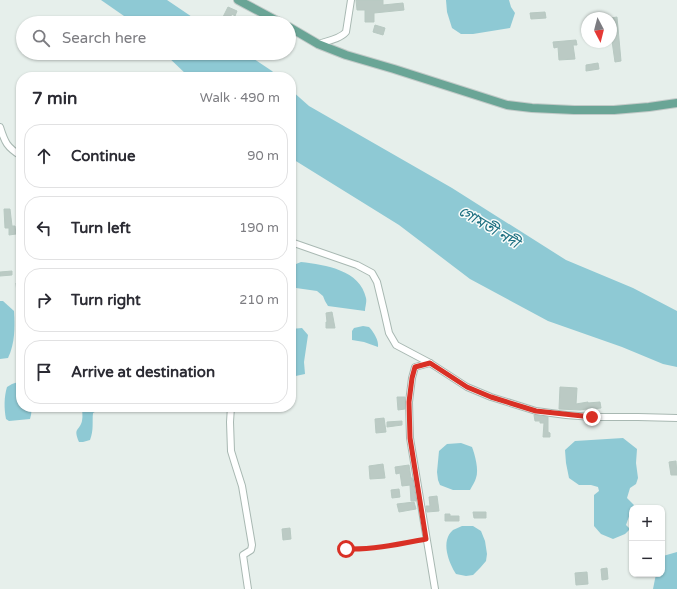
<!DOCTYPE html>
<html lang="en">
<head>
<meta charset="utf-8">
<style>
  :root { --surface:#fff; --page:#f2f2f3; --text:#2b2b33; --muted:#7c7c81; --line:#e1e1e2 }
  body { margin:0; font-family:"Varela Round","Noto Sans Bengali",sans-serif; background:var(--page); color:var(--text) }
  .controls { position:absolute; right:12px; bottom:12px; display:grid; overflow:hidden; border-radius:8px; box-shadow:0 1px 3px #0004 }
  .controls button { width:36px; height:36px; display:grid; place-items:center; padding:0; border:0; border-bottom:1px solid var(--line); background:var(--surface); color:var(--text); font:20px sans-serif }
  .compass { position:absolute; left:581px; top:12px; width:36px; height:36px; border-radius:50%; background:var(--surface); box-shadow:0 1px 3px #0004; rotate:173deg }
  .stop { position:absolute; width:12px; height:12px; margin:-9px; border:3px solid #d93025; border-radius:50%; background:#fff }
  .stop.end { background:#d93025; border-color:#fff; box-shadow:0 1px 4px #0008 }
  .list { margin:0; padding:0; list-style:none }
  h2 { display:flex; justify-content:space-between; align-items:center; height:52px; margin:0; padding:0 16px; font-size:17px }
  h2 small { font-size:13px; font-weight:400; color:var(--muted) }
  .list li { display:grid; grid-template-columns:26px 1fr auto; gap:12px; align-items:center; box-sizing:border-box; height:64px; margin:0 8px 8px; padding:0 8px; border:1px solid var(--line); border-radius:16px }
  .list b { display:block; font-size:15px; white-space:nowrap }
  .list em { font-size:13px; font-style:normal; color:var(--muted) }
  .icon { flex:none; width:22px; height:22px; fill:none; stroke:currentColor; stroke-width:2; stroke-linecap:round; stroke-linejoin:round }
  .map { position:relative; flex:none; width:677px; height:589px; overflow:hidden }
  .search { position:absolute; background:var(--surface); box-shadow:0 1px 3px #0004; left:16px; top:16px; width:280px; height:44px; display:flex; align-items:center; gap:10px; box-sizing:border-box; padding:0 14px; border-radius:22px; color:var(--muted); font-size:15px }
  .panel { position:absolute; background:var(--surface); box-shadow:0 1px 3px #0004; left:16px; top:72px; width:280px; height:340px; border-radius:16px }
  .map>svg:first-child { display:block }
  .water { fill:#8ec9d4 }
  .building { fill:#bbcac4; stroke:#b8c9c2 }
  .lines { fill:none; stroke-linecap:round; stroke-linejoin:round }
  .minor-casing { stroke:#a8b8b2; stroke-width:8 }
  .major-casing { stroke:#c2cac8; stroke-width:10 }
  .path { stroke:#86b3a5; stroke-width:1; stroke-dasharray:2 3; stroke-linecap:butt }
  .minor { stroke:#fff; stroke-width:6 }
  .major { stroke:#6aa596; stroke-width:8 }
  .route { stroke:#d93025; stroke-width:5 }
  .labels { text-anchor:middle; stroke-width:3; stroke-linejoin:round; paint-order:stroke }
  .water-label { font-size:15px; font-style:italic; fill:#1c6f80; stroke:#f7fbf9 }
</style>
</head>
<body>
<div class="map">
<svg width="677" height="589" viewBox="0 0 677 589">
  <rect width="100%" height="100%" fill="#e6efeb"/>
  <g class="water">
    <polygon points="101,0 167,0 201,23 132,23 124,16"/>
    <polygon points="446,0 509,0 511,7 515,13 510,28 473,34 461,34 452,28 447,12"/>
    <polygon points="164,53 245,53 272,71 278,77 189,77"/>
    <polygon points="291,90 309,106 452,188 566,260 633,288 677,311 677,367 663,364 622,347 548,321 470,279 399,225 291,158"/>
    <path d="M301,262C326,265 360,270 366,298C367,302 365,307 365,311L328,306L325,301L323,296L317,291L296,288L291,285C291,277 292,271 296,264Z"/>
    <path d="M0,301H3L14,311C15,326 15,344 8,358L0,359Z"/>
    <path d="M363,326L369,327C374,332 379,341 378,347L364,342L352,340V331L354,328Z"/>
    <polygon points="302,328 308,335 304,362 305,374 291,377 291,329"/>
    <path d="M18,382L21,383V407H32L31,415L30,419L9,421L6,419C4,408 4,397 7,387L12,384Z"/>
    <path d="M82,407H112L100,409L93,413C92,422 94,430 90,440L83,442H79C73,427 79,432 82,421C83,416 82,411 82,407Z"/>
    <polygon points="623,438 637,449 636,463 638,478 636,484 630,488 627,498 634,505 632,508 626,525 630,529 625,534 613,539 601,534 594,526 594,495 599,491 598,487 591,485 579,485 569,478 566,463 565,450 575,441"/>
    <path d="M461,443L472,447C475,455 479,470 476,478C475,482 472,486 470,490H453L440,485L438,480L437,472L439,451L447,444Z"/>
    <path d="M462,526H473L481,531L485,541L487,554L486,561L480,568L473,575L466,576L456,574C449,563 440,541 453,530C456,529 459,527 462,526Z"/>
    <polygon points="677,552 677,589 653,589 656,574 662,574 663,556"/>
  </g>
  <g class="building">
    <polygon points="356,0 383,0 383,5 403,3 404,10 374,13 374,22 365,22 365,10 357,10"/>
    <polygon points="228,7 237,11 235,16 232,14 227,23 220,23"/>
    <polygon points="545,12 546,18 531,19 530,13"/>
    <polygon points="617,17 621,61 615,62 611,34 611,18"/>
    <polygon points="375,25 385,28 383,35 373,32"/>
    <polygon points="576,40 577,45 573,45 575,59 559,60 558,47 554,48 553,42"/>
    <polygon points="598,63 599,69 586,71 586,65"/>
    <polygon points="4,209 10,209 12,226 15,226 16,234 9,235 9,228 5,228"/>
    <polygon points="12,271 12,275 0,276 0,272"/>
    <polygon points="21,282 21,293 17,293 16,283"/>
    <polygon points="332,312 335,328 326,328 326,322 327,322 326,313"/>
    <polygon points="560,387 577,388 576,404 588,402 588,403 600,402 601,408 593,409 593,408 580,410 559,409"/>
    <polygon points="397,397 405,397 405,409 398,410"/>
    <polygon points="534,415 548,417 548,432 550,433 550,437 543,437 544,423 540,423 540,421 535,421"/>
    <polygon points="384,418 386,432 376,433 375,419"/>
    <polygon points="402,421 402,425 387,427 387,422"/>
    <polygon points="676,461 677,475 671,475 669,462"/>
    <polygon points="383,464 385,478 370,479 369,466"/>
    <polygon points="409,465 411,478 412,478 416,501 411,501 410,485 402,486 400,473 396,474 395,467"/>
    <polygon points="399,489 400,497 392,498 391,490"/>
    <polygon points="437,496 439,511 427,512 426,506 430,506 429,497"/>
    <polygon points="414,502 416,509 399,512 397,504"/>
    <polygon points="473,512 486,512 486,518 474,518"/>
    <polygon points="445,514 450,514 450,516 459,516 459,521 445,521"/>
    <polygon points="290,528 291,539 283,540 282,529"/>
    <polygon points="607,568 608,579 602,580 601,569"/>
    <polygon points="587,572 588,584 576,585 575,573"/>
  </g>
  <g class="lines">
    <g class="minor-casing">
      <g id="minor">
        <path d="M318,44C327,41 340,39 346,32L351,0"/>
        <path d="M0,127C5,143 7,147 21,156"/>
        <polyline points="291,242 357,265 372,273 377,282 384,311 389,333 396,345 430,363 467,387 491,397 536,411 566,415 592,417 638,417 677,418"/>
        <polyline points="430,363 415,367 412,378 409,402 410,438 435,589"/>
        <polyline points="231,407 230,422 231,451 235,464 242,486 252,545 251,550 243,555 248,589"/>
      </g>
    </g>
    <g class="major-casing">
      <g id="major">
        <polyline points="238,0 281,23"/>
        <polyline points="289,27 318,44 346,55 394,69 507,105 532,108 574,110 614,110 649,107 677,103"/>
      </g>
    </g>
    <polyline class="path" points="342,545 346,549 359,549 388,546 421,540"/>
    <use href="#minor" class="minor"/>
    <use href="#major" class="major"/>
  </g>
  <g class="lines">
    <path class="route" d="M346,549C373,550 400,544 426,539L410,438L409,402L412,378L415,367L430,363L467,387L491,397L536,411L592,417"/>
  </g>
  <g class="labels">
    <g class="water-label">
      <text transform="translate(489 227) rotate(31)" y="5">গোমতী নদী</text>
    </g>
  </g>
</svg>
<div class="controls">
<button>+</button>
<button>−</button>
</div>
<svg class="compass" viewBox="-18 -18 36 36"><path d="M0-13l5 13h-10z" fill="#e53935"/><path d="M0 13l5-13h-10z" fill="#7c7c81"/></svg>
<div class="stop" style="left:346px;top:549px"></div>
<div class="stop end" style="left:592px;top:417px"></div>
<div class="search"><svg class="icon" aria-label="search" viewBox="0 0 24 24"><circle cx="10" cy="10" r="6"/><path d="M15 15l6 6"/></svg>Search here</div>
<section class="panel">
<h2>7 min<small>Walk · 490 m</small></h2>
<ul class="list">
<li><svg class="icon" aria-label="ahead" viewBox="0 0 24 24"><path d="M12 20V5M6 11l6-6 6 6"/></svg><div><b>Continue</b></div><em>90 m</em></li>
<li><svg class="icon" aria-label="left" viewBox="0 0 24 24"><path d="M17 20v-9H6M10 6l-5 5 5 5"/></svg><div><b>Turn left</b></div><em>190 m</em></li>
<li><svg class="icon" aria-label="right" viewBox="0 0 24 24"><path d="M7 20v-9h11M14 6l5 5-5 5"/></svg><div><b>Turn right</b></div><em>210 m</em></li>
<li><svg class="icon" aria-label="arrive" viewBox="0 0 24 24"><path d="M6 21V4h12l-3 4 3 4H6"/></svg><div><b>Arrive at destination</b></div></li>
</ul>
</section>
</div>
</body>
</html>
